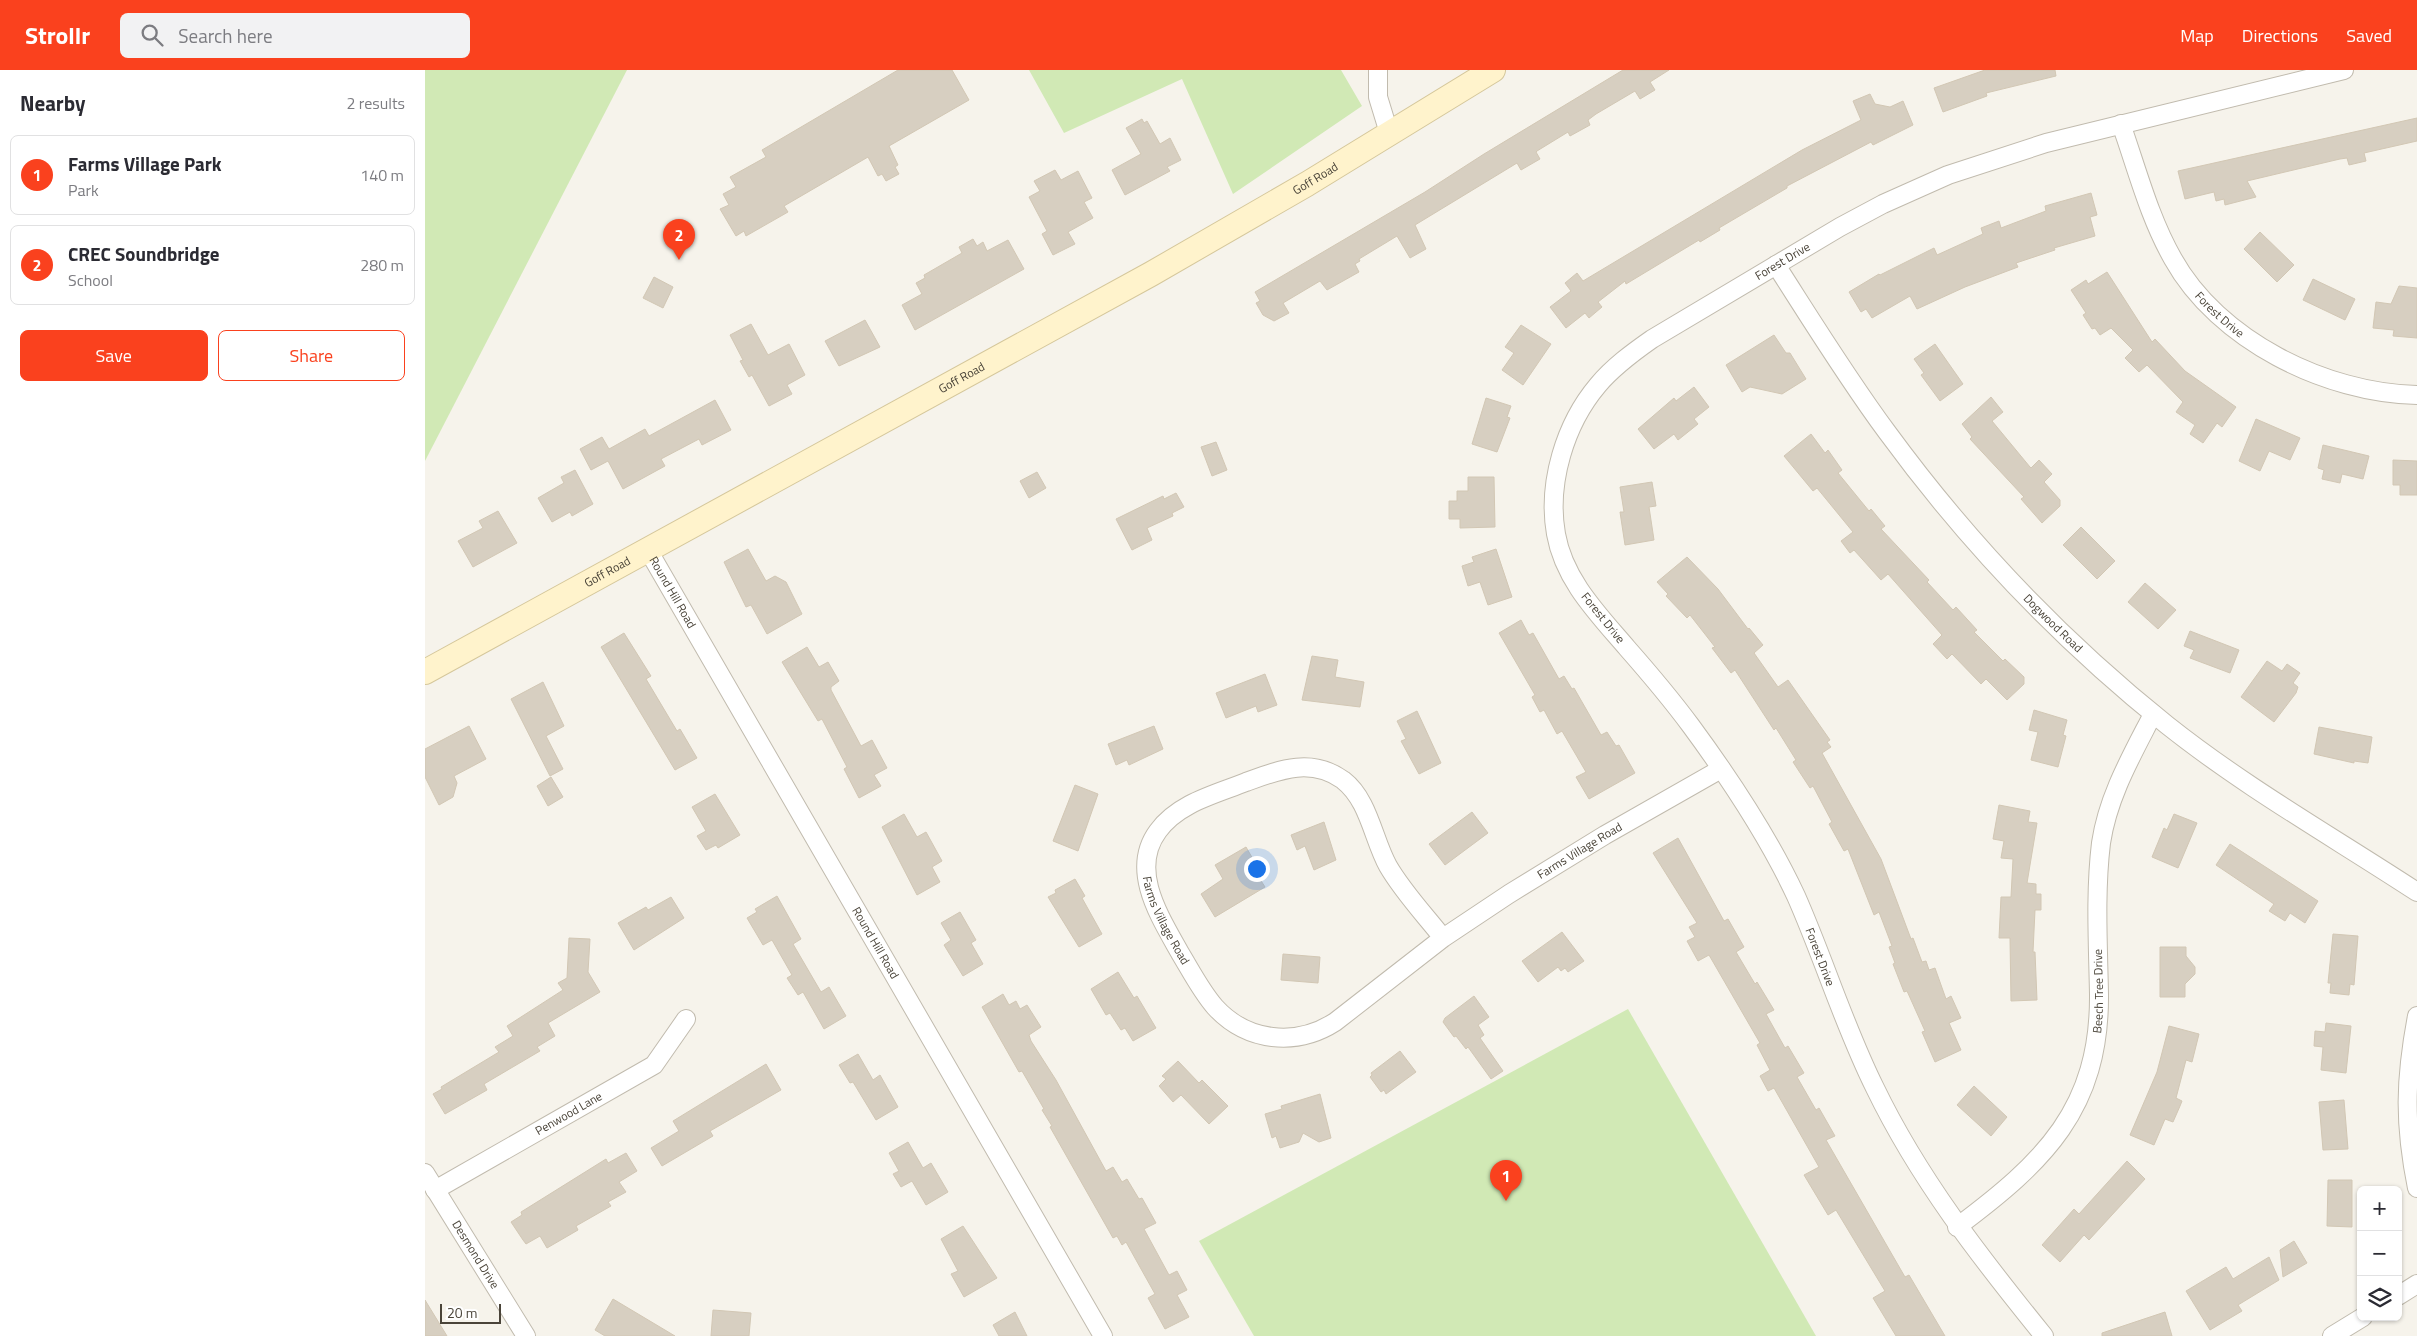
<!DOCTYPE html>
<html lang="en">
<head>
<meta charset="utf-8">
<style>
  :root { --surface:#fff; --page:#f2f2f3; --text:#2b2b33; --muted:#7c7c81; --line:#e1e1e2; --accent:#fa411e }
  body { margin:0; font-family:"Titillium Web",sans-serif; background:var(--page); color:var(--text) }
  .controls { position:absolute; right:15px; bottom:15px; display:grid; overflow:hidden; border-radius:8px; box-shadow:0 1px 4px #0004 }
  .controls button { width:45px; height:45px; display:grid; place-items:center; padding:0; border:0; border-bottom:1px solid var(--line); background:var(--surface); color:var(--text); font:25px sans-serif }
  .scale { position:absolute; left:15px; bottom:12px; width:61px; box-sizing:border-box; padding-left:5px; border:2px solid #4a4439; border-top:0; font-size:14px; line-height:18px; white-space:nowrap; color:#4a4439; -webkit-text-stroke:4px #fff; paint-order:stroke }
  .you { position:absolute; left:831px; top:798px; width:18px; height:18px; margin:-12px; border:4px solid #fff; border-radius:50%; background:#1a73e8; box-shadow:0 0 0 8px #1a73e833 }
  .badge { display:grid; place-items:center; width:32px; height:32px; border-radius:50%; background:var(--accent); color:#fff; font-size:16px; font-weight:700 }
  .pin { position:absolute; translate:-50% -41px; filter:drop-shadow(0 1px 2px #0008) }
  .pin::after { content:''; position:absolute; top:26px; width:18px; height:15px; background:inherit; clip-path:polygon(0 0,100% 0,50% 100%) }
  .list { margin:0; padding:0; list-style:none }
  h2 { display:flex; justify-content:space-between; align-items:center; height:65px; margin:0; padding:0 20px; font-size:21px }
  h2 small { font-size:16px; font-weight:400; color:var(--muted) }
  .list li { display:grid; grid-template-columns:32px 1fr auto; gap:15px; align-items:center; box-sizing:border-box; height:80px; margin:0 10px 10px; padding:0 10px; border:1px solid var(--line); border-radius:8px }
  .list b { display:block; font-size:19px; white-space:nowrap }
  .list p { margin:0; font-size:16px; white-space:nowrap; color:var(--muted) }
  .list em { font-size:16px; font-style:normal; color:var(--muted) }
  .actions { display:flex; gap:10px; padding:15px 20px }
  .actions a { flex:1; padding:11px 0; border:1px solid var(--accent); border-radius:8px; text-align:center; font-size:18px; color:var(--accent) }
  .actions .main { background:var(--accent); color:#fff }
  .icon { flex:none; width:28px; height:28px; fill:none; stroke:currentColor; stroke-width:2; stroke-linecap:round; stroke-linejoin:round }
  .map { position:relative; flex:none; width:1992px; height:1266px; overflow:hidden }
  header { display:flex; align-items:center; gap:30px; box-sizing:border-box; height:70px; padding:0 25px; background:var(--accent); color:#fff }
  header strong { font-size:24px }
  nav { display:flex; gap:28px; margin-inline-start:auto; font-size:18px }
  .search { width:350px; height:45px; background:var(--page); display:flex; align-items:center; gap:12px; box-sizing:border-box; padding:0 18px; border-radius:8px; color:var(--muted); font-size:19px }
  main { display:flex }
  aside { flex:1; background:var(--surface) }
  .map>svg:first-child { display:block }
  .green { fill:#d1e9b5 }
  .building { fill:#d7cfc1; stroke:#d2c7b4 }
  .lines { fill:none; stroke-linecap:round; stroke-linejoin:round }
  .street-casing { stroke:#c1bbae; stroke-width:20 }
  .secondary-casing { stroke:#d5c79b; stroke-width:26 }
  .street { stroke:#fff; stroke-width:18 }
  .secondary { stroke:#fff3cc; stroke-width:24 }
  .labels { text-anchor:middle; stroke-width:4; stroke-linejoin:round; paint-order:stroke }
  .street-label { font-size:12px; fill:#4a4439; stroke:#fff }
</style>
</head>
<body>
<header>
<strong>Strollr</strong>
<div class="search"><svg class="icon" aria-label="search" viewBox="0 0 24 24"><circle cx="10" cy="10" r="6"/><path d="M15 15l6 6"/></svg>Search here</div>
<nav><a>Map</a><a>Directions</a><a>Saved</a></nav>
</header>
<main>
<aside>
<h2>Nearby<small>2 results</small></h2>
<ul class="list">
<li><span class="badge">1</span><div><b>Farms Village Park</b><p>Park</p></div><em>140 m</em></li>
<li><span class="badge">2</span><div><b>CREC Soundbridge</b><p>School</p></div><em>280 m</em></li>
</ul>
<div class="actions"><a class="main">Save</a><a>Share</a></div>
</aside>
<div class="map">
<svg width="1992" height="1266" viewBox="0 0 1992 1266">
  <rect width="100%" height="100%" fill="#f6f3eb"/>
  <g class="green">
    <polygon points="0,0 202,0 0,391"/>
    <polygon points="604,0 916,0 937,36 808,124 757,9 639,63"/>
    <polygon points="1203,939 1391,1266 829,1266 774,1171"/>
  </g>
  <g class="building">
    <polygon points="473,0 527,0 544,30 464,76 473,95 470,97 474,104 461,111 457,104 453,106 443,87 359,136 363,142 321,166 319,161 311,166 295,139 304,135 298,124 311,117 305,107 341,87 337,80"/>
    <polygon points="1198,0 1244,0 1225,12 1230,20 1215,29 1210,21 1171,44 1163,50 1165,55 1145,66 1143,62 1112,81 1111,82 1115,89 1096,100 1092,93 990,155 1001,179 985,188 972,166 934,189 935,191 930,194 934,202 902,220 895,211 858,233 864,243 849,251 838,245 831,233 835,231 830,222 1000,122 1059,84"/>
    <polygon points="1560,0 1630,0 1631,6 1561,23 1562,26 1518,42 1509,18"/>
    <polygon points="1445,24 1450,34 1465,37 1478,31 1488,55 1448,75 1446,72 1362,116 1362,118 1294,158 1295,160 1275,172 1274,170 1201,214 1200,211 1173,232 1177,237 1164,248 1160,243 1141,258 1125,237 1146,221 1140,213 1152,203 1158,211 1377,80 1436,50 1428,31"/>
    <polygon points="1992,48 1992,71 1939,83 1941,91 1924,95 1922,88 1915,89 1822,111 1831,127 1800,135 1799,129 1791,131 1789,122 1760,129 1753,101"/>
    <polygon points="717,49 719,53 722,51 735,74 745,68 756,90 742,97 745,101 700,125 687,100 716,84 701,58"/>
    <polygon points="630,100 636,110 653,101 667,128 659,132 668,148 643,162 650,174 628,185 617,164 622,161 604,127 615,121 609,111"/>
    <polygon points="1666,123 1672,145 1665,147 1670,166 1629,178 1630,180 1591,193 1593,197 1540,217 1492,239 1485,226 1447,248 1441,239 1436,242 1424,222 1454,204 1455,205 1509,178 1512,185 1558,164 1556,158 1574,151 1576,158 1621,141 1620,136"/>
    <polygon points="1835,162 1869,195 1852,212 1819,179"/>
    <polygon points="548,169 552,176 558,172 562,181 583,170 599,199 490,260 477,235 497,224 491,213 500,208 499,205 537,183 534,177"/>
    <polygon points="1682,202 1727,272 1730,269 1760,301 1811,337 1797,357 1792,353 1778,373 1765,364 1770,355 1751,342 1758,332 1722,295 1714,302 1700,288 1708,280 1686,258 1675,265 1670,258 1667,259 1658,245 1661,243 1646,220 1661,210 1663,214"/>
    <polygon points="229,207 248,217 238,238 218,228"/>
    <polygon points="1888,209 1930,229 1920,250 1878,230"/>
    <polygon points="1974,216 1992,218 1992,268 1968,266 1969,260 1948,258 1951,232 1966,234"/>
    <polygon points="440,250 455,277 414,296 400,271"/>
    <polygon points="326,254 343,285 364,274 380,305 362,315 367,324 344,336 327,305 324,307 315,291 318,290 305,265"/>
    <polygon points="1096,255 1126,274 1098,315 1077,300 1089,283 1080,277"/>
    <polygon points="1349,265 1361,283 1365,283 1381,309 1357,324 1325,317 1317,322 1301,295"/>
    <polygon points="1510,274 1538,314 1515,331 1496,305 1499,303 1489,289"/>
    <polygon points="1269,317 1284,337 1269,349 1273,354 1253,370 1249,364 1229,379 1213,359 1249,328 1251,331"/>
    <polygon points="1566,327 1578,342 1567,351 1605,397 1606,398 1614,390 1627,404 1619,412 1635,430 1635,436 1617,453 1596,429 1599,427 1545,369 1547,367 1537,354"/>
    <polygon points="1061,328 1086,336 1082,347 1085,348 1072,382 1047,374"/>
    <polygon points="290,330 306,360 277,375 274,369 236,389 240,396 198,419 183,391 166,400 155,379 177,367 184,379 220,359 224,366"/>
    <polygon points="1831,349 1875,368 1865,390 1844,381 1835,401 1814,391"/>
    <polygon points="1386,364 1400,383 1403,380 1417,400 1413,403 1444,441 1446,439 1460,456 1456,459 1504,510 1502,512 1528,540 1531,537 1552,560 1549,562 1578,591 1580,589 1599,607 1599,614 1582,630 1561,609 1556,614 1527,584 1522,589 1508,574 1517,565 1463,504 1456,510 1429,480 1425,483 1416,471 1428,462 1392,418 1388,421 1359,386"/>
    <polygon points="791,372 802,400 787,406 776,377"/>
    <polygon points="1898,375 1944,386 1938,409 1917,404 1915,413 1897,409 1899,400 1893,398"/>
    <polygon points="1968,390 1992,391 1992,425 1975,425 1975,415 1968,415"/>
    <polygon points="150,400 168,434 147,446 145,442 127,452 113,428 139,413 136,407"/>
    <polygon points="612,402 621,418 604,428 595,411"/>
    <polygon points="1043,407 1069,407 1070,457 1035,458 1035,449 1024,449 1024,431 1032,431 1032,421 1043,421"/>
    <polygon points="1227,412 1231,436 1224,437 1229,470 1200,475 1195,442 1199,442 1195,417"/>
    <polygon points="751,423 759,437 747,443 748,446 722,458 727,470 707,480 691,449 738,426 739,429"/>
    <polygon points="73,441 92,473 48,497 33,471 58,458 54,451"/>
    <polygon points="1656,457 1690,491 1672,509 1638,475"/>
    <polygon points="323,479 341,511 350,506 361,512 377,544 342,564 326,535 321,537 299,492"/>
    <polygon points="1071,479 1087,527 1063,535 1055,512 1043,516 1037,496 1049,492 1047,487"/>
    <polygon points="1262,487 1293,519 1323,559 1324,558 1338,575 1329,583 1353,617 1363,610 1405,670 1402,672 1406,677 1397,683 1456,789 1486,869 1488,868 1497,892 1501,891 1504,900 1510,898 1521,929 1526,926 1536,948 1524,953 1536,980 1510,992 1497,962 1500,961 1482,921 1479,922 1468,894 1470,893 1464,877 1467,876 1454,842 1449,845 1423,779 1419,781 1404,754 1407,752 1388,716 1385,718 1368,692 1371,690 1351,658 1349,660 1310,600 1306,603 1287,578 1290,577 1265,545 1262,548 1241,526 1243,524 1232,512"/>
    <polygon points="1720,513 1751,540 1733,559 1703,532"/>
    <polygon points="1096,550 1104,565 1108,563 1134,609 1139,606 1147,619 1149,618 1176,665 1182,662 1191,676 1194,675 1210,703 1164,729 1151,707 1161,702 1137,661 1132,664 1119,640 1115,642 1107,627 1110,625 1074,563"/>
    <polygon points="1765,561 1814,580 1805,603 1765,588 1769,580 1759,576"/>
    <polygon points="199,563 226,606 221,609 252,661 255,659 272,688 250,700 176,577"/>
    <polygon points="382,577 394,597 403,592 414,611 406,617 406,620 436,676 447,670 462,698 449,705 456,716 434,728 419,699 422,697 397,649 393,651 357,592"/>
    <polygon points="887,586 913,590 910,607 939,612 935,637 877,630"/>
    <polygon points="1842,591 1857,601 1862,594 1875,603 1868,613 1873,617 1871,623 1849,652 1816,627"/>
    <polygon points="840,604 852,635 833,642 831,636 801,648 791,623"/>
    <polygon points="118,612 139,656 121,666 138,699 125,706 86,629"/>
    <polygon points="1609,640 1642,650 1638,665 1641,666 1633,697 1606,690 1613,662 1604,660"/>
    <polygon points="992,641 1016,693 994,704 976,671 981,669 972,651"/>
    <polygon points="44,656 61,689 29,706 32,713 28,727 14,735 0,707 0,679"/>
    <polygon points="729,656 738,679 704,695 702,690 691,695 683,674"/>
    <polygon points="1894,657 1947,667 1943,693 1929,691 1929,693 1889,684"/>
    <polygon points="126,707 138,727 123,736 112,716"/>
    <polygon points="650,715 673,724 653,781 628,771"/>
    <polygon points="290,724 315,765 293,778 291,775 281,780 272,766 281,761 267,737"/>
    <polygon points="1574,735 1605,741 1603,752 1612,753 1602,813 1611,814 1611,824 1616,824 1616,840 1610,840 1608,882 1610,882 1612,930 1586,931 1585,868 1574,868 1576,827 1586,827 1588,789 1576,788 1579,771 1568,769"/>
    <polygon points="1047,742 1063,763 1020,795 1004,774"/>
    <polygon points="479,744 492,767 501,762 517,791 507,797 515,812 492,825 457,757"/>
    <polygon points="1749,744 1772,753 1753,798 1727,787 1739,758 1742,760"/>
    <polygon points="899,752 911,790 889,800 880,776 872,780 866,765"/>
    <polygon points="1253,768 1299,851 1303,849 1319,877 1311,882 1330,914 1332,912 1349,940 1341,944 1360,978 1363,976 1379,1003 1372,1007 1391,1040 1394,1038 1410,1066 1401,1070 1480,1207 1484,1205 1520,1266 1471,1266 1448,1228 1460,1221 1411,1140 1403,1145 1379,1105 1394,1097 1349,1018 1343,1021 1335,1006 1345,1000 1332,975 1335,973 1284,885 1273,891 1262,871 1270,867 1264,857 1272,853 1228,783"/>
    <polygon points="1805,774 1893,831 1880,853 1865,843 1860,851 1844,841 1849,834 1791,795"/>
    <polygon points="821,777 832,796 828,798 840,817 790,847 776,824 798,809 790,795"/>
    <polygon points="650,809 660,826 657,828 677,864 654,877 623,827 631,823 630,820"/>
    <polygon points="352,826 376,869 368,874 396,922 404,917 421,946 399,959 378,922 373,925 362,908 367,905 347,870 338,875 322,848 332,842 330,839"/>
    <polygon points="246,827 259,848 209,880 193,853 221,837 223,840"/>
    <polygon points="535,842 551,870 546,873 558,894 538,906 519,875 526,870 516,853"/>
    <polygon points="1137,862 1159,891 1143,902 1140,898 1136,901 1133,897 1113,912 1097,891"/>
    <polygon points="1908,864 1933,866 1929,915 1925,914 1924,925 1905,923 1906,913 1903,913"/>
    <polygon points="144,868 165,869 163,902 175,922 123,953 130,966 112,977 115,981 59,1014 62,1020 20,1044 8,1024 17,1019 16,1017 74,982 70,977 88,966 82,956 138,920 133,913 142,908"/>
    <polygon points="1735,877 1761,877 1761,886 1770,897 1770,904 1760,914 1760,927 1735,927"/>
    <polygon points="858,884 895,887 893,913 856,910"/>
    <polygon points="693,902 709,928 712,926 731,958 708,971 700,958 696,960 685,943 681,945 666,919"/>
    <polygon points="578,924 584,935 591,931 595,939 602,935 616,957 604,965 606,971 631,1010 681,1101 688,1097 697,1112 702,1109 714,1129 717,1128 731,1153 719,1159 744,1205 752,1201 762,1220 752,1225 764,1247 740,1259 723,1228 730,1224 701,1172 697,1175 692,1166 688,1168 625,1057 627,1056 617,1040 619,1039 597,1001 594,1002 557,937"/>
    <polygon points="1049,926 1064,947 1053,955 1059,965 1055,968 1078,1001 1066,1009 1043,977 1041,979 1031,966 1029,967 1018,952 1020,948"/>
    <polygon points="1901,953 1926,956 1921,1003 1896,1000 1898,977 1889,976 1890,961 1900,962"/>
    <polygon points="1744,956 1774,964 1767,992 1761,990 1751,1028 1757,1031 1755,1036 1748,1052 1740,1049 1729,1075 1705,1065 1732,1002"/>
    <polygon points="975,981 991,1002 961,1024 959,1020 956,1022 945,1007 947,1005 946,1003"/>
    <polygon points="433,984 448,1010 455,1005 473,1037 451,1050 428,1012 425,1013 414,995"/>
    <polygon points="753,991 774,1013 777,1010 803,1036 784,1054 756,1025 748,1032 734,1016 741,1009 737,1006"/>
    <polygon points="341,994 356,1020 285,1061 288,1066 237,1096 226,1078 254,1061 248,1051"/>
    <polygon points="1549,1016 1582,1047 1566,1066 1532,1035"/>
    <polygon points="895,1024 906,1068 894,1072 878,1063 874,1072 855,1078 851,1066 847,1068 840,1044 857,1039 856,1036"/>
    <polygon points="1919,1030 1923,1079 1898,1080 1894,1032"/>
    <polygon points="483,1072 498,1098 506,1093 523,1122 501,1135 487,1111 476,1117 468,1104 474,1101 464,1083"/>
    <polygon points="201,1083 212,1101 194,1112 201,1122 183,1132 186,1136 151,1156 153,1160 122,1178 115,1166 101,1174 98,1170 86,1152 97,1145 96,1142 181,1089 183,1093"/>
    <polygon points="1702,1091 1720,1109 1664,1170 1659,1165 1635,1192 1617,1175 1649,1139 1654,1144"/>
    <polygon points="1903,1110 1927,1110 1927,1157 1902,1156"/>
    <polygon points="538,1156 572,1208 539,1227 526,1204 533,1201 516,1169"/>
    <polygon points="1869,1171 1882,1193 1858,1207 1855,1180"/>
    <polygon points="1844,1187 1854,1210 1813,1235 1817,1241 1785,1260 1761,1221 1801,1197 1808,1209"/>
    <polygon points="188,1229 250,1266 180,1266 170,1260"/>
    <polygon points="0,1230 22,1266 0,1266"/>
    <polygon points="288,1240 326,1243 324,1266 286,1266"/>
    <polygon points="590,1242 602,1266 574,1266 568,1255"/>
    <polygon points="1740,1242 1747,1266 1677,1266 1677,1263"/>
  </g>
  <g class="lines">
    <g class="street-casing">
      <g id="street">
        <polyline points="953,0 953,27 964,63"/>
        <path id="s1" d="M1696,54C1712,99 1724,147 1748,189C1793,270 1900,323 1992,325"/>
        <path id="s2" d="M1351,195C1387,251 1422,308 1462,362C1541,470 1637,571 1742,655C1820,717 1908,767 1992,822"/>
        <path id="s3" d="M223,480L678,1266"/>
        <path id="s4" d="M1018,868C1000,845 978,822 963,796C948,769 944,730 918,710C886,687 854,700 821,712C791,724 753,733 733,761C704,800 735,847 755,883C766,901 776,921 790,937C822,972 871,977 910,952L1018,868L1084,824L1180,765L1296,699"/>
        <path d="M1992,946C1980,1009 1979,1054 1992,1118"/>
        <path id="s5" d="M0,1103L101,1266"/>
        <path id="s6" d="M10,1120L229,995L261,949"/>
        <path id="s7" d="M1532,1157C1619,1092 1675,1039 1674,924C1673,873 1670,823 1676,773C1683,726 1707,685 1728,644"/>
        <polyline points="1973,1226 1992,1214"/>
        <path id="s8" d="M1619,1266C1555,1187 1494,1109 1450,1018C1419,956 1399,889 1371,826C1343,766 1305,709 1266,656C1246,629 1224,603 1202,578C1173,544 1139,510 1131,464C1122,413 1140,354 1173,315C1188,297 1207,283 1227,269L1415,157L1458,134L1523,105L1621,73L1919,0"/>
        <polyline points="1907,1266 1938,1247"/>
      </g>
    </g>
    <g class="secondary-casing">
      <g id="secondary">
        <path id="s9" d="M0,602L726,204L882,114L1068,0"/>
      </g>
    </g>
    <use href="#street" class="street"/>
    <use href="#secondary" class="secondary"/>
  </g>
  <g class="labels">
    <g class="street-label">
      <text dy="4" stroke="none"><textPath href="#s9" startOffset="1018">Goff Road</textPath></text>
      <text dy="4" stroke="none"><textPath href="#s8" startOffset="1328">Forest Drive</textPath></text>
      <text dy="4" stroke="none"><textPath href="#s1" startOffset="218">Forest Drive</textPath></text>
      <text dy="4" stroke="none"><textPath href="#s9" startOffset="612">Goff Road</textPath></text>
      <text dy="4" stroke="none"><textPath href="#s9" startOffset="208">Goff Road</textPath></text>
      <text dy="4" stroke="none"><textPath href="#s3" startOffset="49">Round Hill Road</textPath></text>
      <text transform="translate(1178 548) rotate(51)" y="4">Forest Drive</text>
      <text dy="4" stroke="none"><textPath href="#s2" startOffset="454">Dogwood Road</textPath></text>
      <text dy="4" stroke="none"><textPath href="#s4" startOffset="1020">Farms Village Road</textPath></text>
      <text dy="4" stroke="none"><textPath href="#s4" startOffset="489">Farms Village Road</textPath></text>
      <text dy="4" stroke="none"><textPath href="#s3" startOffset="454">Round Hill Road</textPath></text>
      <text transform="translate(1395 887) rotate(69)" y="4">Forest Drive</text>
      <text dy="4" stroke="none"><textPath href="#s7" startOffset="289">Beech Tree Drive</textPath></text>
      <text dy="4" stroke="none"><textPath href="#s6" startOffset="154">Penwood Lane</textPath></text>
      <text dy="4" stroke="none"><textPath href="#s5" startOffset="96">Desmond Drive</textPath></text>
    </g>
  </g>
</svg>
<div class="controls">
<button>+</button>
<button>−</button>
<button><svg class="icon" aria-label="layers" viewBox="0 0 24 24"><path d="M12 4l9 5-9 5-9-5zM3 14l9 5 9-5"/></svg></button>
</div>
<div class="scale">20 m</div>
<div class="you"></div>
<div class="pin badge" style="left:1081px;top:1131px">1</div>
<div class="pin badge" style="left:254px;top:190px">2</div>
</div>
</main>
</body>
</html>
